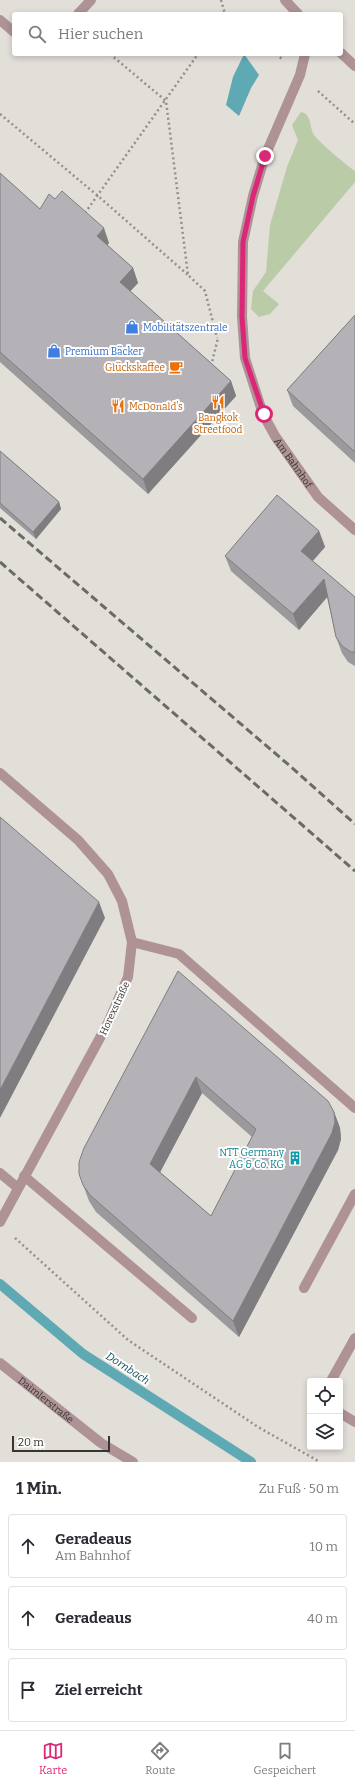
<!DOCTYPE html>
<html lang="de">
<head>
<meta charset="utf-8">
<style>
  :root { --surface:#fff; --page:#f2f2f3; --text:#2b2b33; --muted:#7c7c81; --line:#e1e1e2; --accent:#db2777 }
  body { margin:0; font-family:Bitter,serif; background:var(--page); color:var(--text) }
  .controls { position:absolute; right:12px; bottom:12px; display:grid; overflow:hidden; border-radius:4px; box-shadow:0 2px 6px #0003 }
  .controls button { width:36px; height:36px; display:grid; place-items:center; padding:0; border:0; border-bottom:1px solid var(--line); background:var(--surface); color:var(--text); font:20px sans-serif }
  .scale { position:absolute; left:12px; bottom:10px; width:98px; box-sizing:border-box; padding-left:4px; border:2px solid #363533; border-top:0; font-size:11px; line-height:14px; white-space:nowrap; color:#363533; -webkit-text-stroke:3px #fff; paint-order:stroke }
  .stop { position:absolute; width:12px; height:12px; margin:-9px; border:3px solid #db2777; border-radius:50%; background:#fff }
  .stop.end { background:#db2777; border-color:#fff; box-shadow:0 1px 4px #0008 }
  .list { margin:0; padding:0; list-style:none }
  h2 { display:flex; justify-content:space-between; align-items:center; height:52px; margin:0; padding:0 16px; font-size:17px }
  h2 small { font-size:13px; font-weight:400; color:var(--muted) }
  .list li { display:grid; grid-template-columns:26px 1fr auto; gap:12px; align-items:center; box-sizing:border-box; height:64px; margin:0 8px 8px; padding:0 8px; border:1px solid var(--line); border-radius:4px }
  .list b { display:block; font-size:15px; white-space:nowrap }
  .list p { margin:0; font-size:13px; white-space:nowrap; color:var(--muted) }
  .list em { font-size:13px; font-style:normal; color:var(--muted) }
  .icon { flex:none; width:22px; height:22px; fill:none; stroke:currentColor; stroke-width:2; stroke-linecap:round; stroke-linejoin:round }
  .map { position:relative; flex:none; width:355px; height:1462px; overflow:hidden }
  .search { position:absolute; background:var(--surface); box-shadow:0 2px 6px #0003; left:12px; right:12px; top:12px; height:44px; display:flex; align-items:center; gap:10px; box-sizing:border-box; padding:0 14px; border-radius:4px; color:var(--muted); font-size:15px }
  .sheet { height:268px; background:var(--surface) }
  nav { display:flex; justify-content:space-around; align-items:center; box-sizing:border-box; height:56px; border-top:1px solid var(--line); background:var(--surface); font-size:11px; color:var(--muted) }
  nav a { display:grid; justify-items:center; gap:2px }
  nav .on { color:var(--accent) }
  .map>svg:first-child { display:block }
  .green { fill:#b9cba7 }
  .water { fill:#5fa9b5 }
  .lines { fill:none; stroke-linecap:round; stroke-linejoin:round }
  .stream { stroke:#5fa9b5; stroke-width:10 }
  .path { stroke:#92908c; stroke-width:2.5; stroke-dasharray:2 3; stroke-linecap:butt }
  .lane { stroke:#ae9296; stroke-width:10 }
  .street { stroke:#ae9296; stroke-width:10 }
  .rail { stroke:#6c6a67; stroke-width:3; stroke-dasharray:8 4; stroke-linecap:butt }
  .wall { fill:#9c999d; fill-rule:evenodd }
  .shaded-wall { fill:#7f7d80 }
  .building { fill:#b5b2b7; stroke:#7f7d80; fill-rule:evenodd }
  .route { stroke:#db2777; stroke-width:5 }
  .labels { text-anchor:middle; stroke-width:4; stroke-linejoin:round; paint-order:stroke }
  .shop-label { font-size:10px; fill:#366cbe; stroke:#fff; text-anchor:start }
  .food-label { font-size:10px; fill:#c56008; stroke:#fff; text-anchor:end }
  .street-label { font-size:10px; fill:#363533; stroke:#fff }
  .culture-label { font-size:10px; fill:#0d838f; stroke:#fff; text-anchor:end }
  .water-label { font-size:11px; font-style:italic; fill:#12535d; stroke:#fff }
</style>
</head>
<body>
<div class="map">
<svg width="355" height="1462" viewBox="0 0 355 1462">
  <rect width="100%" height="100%" fill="#e2ded8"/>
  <path class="green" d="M301,112C312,114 309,127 314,135C320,143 346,165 355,171V182L263,291L279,304L270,314L259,317L251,309L253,291L266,272L270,225L287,167L298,140L292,125Z"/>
  <polygon class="water" points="244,54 259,75 251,88 239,116 226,105 233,77"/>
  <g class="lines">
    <polyline class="stream" points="0,1284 83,1354 251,1462"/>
    <g class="path">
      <polyline points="221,0 225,14"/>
      <polyline points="110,54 166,101 188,275 205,291 217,338"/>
      <polyline points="276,54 282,59"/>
      <polyline points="318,91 355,124"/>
      <polyline points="0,114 98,196 188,275"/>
      <polyline points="85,213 198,54"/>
      <polyline points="211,366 218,338"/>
      <polyline points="15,1238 128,1340 258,1427 320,1462"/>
    </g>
    <g class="lane">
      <polyline points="78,14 91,0"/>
      <polyline points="0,20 14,32"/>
      <path id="s1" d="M305,54L300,75L265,156L253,196L243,242L242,317L245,358L263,414L275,436L318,497L355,530"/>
      <polyline points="132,942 179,954 355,1108"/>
      <polyline points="0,1173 18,1188"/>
      <polyline points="24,1176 192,1318"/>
      <polyline points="304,1288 355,1194"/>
      <polyline points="331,1381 355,1338"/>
      <polyline points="340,1413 355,1422"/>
    </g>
    <g class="street">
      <polyline points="285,0 298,14"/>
      <polyline points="341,53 355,66"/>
      <polyline points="0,773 78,840 108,874 122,901 132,942 128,977 108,1023 0,1222"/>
      <path id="s2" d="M0,1363L101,1443L133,1462"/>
    </g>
    <g class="rail">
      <polyline points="0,518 290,766 355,824"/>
      <polyline points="0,562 355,871"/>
    </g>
  </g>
  <g class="wall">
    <polygon points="0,173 40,209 55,199 109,243 107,245 133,268 138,283 130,291 231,381 236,396 148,494 0,362"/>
    <polygon points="355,315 355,463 293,406 287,390"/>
    <polygon points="0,451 59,502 61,509 36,539 0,508"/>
    <polygon points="319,531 325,547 313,561 355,597 355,666 348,662 342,653 336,637 327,597 299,630 231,571 225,556"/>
    <path d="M178,971L334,1112L340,1128L341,1139L338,1150L239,1337L96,1212L89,1201L83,1185ZM202,1093L252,1137L211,1216L160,1172Z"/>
  </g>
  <g class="shaded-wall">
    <polygon points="104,228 109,243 102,251 97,236"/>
    <polygon points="133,268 138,283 125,297 120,282"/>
    <polygon points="231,381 236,396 148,494 143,479"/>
    <polygon points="59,502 61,509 36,539 33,532"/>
    <polygon points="319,531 325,547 307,567 301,551"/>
    <polygon points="324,579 329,595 299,630 293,614"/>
    <polygon points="99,902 105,918 0,1118 0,1090"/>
    <polygon points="196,1077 202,1093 156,1180 150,1164"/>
    <polygon points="334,1112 340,1128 341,1139 338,1150 239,1337 233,1321"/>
  </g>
  <g class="building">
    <polygon points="0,173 40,209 49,194 55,199 62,191 104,228 97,236 133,268 120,282 231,381 143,479 0,352"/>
    <polygon points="355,315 355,452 287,390"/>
    <polygon points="0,451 59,502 33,532 0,503"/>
    <polygon points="277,495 319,531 301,551 355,597 355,652 351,652 342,646 336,637 324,579 293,614 225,556"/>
    <polygon points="0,817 99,902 0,1090"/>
    <path d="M178,971L328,1101L334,1112L335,1122L332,1133L233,1321L90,1195L83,1185L79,1174V1162L84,1148ZM196,1077L256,1129L211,1216L150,1164Z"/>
  </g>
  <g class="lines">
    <polyline class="route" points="264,414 245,358 242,317 243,242 253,196 265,156"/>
  </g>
  <defs>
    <g id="shop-bare" transform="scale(1.08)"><path d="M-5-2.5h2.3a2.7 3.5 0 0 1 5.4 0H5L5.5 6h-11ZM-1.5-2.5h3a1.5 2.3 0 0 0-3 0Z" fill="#3f7fe0" stroke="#fff" stroke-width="2.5" paint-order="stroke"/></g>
    <g id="cafe-bare" transform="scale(1.08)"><path d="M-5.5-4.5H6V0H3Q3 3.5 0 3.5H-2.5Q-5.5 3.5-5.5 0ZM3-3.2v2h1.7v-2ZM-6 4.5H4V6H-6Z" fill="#e8710a" stroke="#fff" stroke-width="2.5" paint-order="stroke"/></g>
    <g id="restaurant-bare" transform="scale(1.08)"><path d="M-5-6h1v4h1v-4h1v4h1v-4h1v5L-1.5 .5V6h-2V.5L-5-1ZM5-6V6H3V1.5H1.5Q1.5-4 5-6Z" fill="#e8710a" stroke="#fff" stroke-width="2.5" paint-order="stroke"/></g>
    <g id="building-bare" transform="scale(1.08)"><path d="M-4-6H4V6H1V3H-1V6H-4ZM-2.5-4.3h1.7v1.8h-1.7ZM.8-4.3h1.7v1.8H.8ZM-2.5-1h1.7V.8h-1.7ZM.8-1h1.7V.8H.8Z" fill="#0f9aa8" stroke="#fff" stroke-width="2.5" paint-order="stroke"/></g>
  </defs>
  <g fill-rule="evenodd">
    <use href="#shop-bare" x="132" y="327"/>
    <use href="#shop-bare" x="54" y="351"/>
    <use href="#cafe-bare" x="176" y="367"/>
    <use href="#restaurant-bare" x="218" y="402"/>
    <use href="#restaurant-bare" x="118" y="406"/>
    <use href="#building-bare" x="295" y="1158"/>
  </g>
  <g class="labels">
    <g class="shop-label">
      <text x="143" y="331">Mobilitätszentrale</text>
      <text x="65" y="355">Premium Bäcker</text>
    </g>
    <g class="food-label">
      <text x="165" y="371">Glückskaffee</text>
      <text x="129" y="410" text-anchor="start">McDonald's</text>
      <text x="218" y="421" text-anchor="middle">Bangkok<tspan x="218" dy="12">Streetfood</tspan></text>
    </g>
    <g class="street-label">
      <text dy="4" stroke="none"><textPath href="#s1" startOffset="431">Am Bahnhof</textPath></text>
      <text transform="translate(114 1008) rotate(-65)" y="4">Horexstraße</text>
      <text dy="4" stroke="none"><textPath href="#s2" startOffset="59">Daimlerstraße</textPath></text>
    </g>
    <g class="culture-label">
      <text x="284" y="1156">NTT Germany<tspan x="284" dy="12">AG &amp; Co. KG</tspan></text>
    </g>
    <g class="water-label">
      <text transform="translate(128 1368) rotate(33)" y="4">Dornbach</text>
    </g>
  </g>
</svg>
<div class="controls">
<button><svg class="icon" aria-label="locate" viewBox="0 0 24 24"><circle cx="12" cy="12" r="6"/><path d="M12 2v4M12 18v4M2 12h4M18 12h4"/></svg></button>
<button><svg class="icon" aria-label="layers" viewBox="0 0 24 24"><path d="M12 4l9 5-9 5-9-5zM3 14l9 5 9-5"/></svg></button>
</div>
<div class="scale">20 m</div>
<div class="stop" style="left:264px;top:414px"></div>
<div class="stop end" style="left:265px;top:156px"></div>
<div class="search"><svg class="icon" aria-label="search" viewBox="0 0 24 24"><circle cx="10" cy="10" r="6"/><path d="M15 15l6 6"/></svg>Hier suchen</div>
</div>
<section class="sheet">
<h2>1 Min.<small>Zu Fuß · 50 m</small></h2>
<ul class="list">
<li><svg class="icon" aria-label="ahead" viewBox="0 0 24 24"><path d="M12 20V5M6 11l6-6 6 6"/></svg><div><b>Geradeaus</b><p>Am Bahnhof</p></div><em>10 m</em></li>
<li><svg class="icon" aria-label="ahead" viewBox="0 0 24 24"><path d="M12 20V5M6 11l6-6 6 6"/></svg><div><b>Geradeaus</b></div><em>40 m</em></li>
<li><svg class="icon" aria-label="arrive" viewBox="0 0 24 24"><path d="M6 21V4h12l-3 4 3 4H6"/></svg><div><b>Ziel erreicht</b></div></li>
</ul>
</section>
<nav>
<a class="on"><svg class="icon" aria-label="map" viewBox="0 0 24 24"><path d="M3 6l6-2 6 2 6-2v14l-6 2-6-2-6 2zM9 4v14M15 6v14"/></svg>Karte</a>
<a><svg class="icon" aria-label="directions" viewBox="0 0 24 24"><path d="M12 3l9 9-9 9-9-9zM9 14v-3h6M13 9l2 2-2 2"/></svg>Route</a>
<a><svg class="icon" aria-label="saved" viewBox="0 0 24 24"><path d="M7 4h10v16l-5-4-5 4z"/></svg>Gespeichert</a>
</nav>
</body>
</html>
